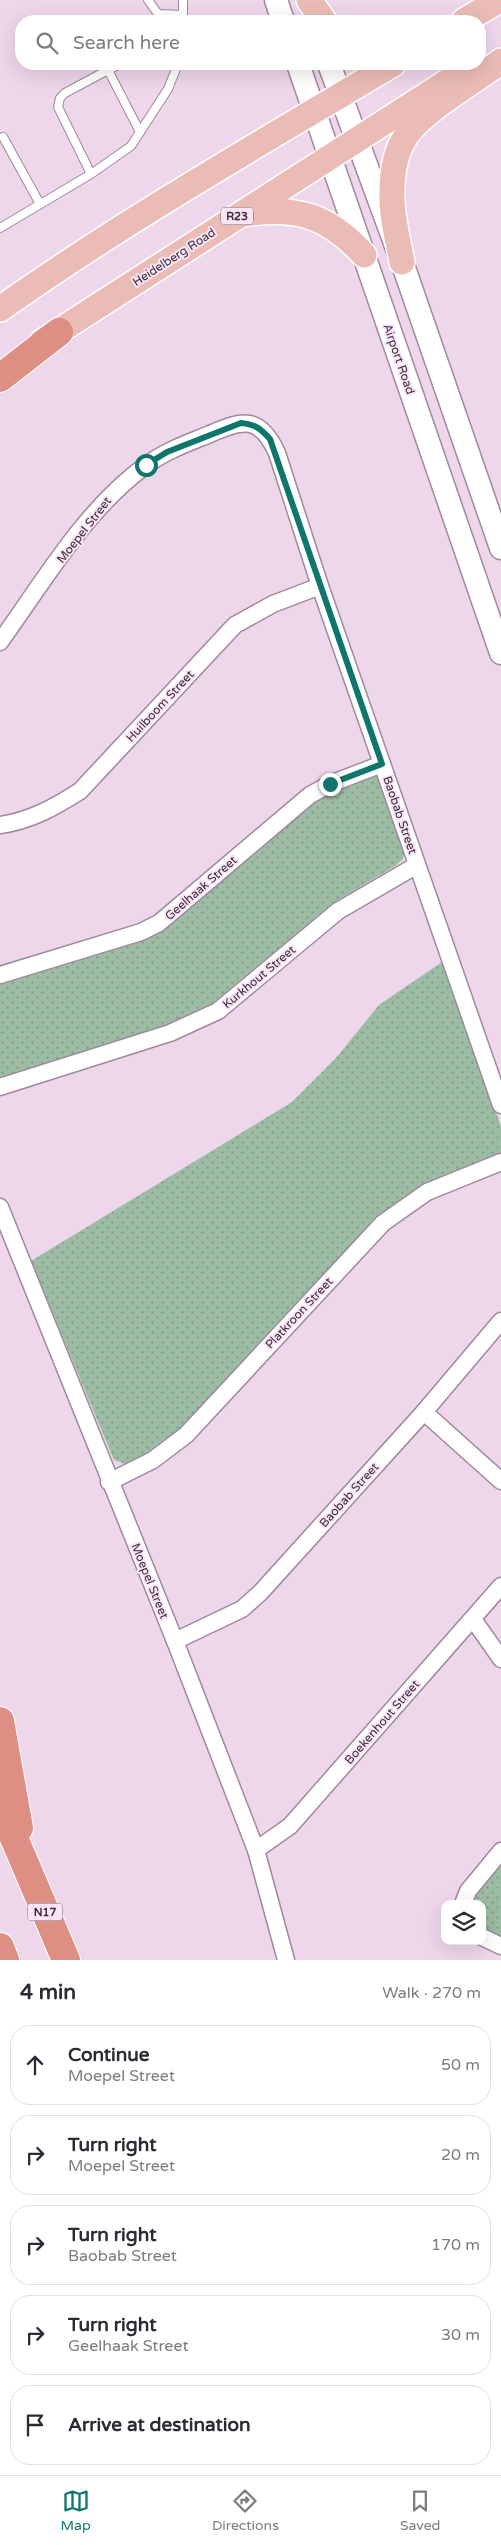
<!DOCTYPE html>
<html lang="en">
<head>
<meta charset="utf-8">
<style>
  :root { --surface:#fff; --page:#f2f2f3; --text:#2b2b33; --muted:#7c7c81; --line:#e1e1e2; --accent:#0f766e }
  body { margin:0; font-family:"Varela Round",sans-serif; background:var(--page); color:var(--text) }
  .controls { position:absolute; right:15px; bottom:15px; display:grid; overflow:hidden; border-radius:10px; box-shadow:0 5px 20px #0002 }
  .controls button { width:45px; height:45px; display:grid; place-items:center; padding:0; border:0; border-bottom:1px solid var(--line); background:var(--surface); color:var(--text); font:25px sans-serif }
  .stop { position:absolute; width:15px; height:15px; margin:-11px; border:4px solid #0f766e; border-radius:50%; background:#fff }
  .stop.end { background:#0f766e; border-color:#fff; box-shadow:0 1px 5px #0008 }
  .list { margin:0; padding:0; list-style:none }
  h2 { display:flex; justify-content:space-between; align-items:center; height:65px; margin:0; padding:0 20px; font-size:21px }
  h2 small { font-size:16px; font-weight:400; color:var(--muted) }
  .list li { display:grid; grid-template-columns:32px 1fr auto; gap:15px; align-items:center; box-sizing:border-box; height:80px; margin:0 10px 10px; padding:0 10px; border:1px solid var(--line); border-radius:20px }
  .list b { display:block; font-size:19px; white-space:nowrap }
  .list p { margin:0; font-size:16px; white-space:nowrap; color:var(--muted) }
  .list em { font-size:16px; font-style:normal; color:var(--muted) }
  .icon { flex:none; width:28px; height:28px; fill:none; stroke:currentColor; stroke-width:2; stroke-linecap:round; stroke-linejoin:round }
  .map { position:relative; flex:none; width:501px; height:1960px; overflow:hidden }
  .search { position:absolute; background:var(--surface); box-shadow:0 5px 20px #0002; left:15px; right:15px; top:15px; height:55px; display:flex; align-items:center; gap:12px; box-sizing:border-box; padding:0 18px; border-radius:20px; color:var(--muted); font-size:19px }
  .sheet { height:515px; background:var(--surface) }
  nav { display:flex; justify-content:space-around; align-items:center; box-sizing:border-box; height:70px; border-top:1px solid var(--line); background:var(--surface); font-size:14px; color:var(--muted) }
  nav a { display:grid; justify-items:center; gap:2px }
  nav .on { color:var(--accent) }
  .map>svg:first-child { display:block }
  .park { fill:url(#park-dots) }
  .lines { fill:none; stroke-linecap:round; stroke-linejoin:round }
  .lane-casing { stroke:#9f899c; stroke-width:10 }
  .street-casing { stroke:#9f899c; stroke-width:19 }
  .secondary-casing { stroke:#9f899c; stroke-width:25 }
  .primary-casing { stroke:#fff; stroke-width:28 }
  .highway-casing { stroke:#fff; stroke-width:30 }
  .lane { stroke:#fff; stroke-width:8 }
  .street { stroke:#fff; stroke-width:16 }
  .secondary { stroke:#fff; stroke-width:22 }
  .primary { stroke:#ebbcb5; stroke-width:25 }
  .highway { stroke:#dd8f84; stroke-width:28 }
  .route { stroke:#0f766e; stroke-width:6 }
  .labels { text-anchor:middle; stroke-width:4; stroke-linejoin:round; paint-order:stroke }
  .shield { fill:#fbe3f8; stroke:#716470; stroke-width:1 }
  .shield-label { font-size:11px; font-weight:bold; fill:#362d35 }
  .street-label { font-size:12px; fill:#362d35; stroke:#fbe3f8 }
</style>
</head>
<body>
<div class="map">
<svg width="501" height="1960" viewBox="0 0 501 1960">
  <defs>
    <pattern id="park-dots" width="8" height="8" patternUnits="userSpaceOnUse" patternTransform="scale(1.25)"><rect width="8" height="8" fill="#9cbca3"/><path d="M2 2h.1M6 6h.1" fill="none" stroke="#809986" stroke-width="1.8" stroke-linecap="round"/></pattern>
  </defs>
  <rect width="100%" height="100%" fill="#eed6eb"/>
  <g class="park">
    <polygon points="370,774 378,776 383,784 405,850 403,859 395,866 338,900 209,1006 178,1021 0,1079 0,980 144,936 301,806"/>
    <path d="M442,962L501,1126V1152C484,1167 458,1169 437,1178C418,1187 402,1199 385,1211L181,1432L157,1451L128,1465L114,1460L31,1261L292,1102L336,1058L379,1005Z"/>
    <polygon points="501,1843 501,1951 482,1941 482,1904 459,1904 459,1898"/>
  </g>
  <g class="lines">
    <g class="lane-casing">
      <g id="lane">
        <polyline points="148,0 158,14 183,15"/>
        <polyline points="183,21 183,0"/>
        <polygon points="108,70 140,132 131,146 91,174 58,107 60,98 65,93"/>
        <polyline points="108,70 120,64"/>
        <polyline points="140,132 168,89 178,64"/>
        <polyline points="3,137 40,204"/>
        <polyline points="0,228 91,174"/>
      </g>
    </g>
    <g class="street-casing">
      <g id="street">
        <path d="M0,642C44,581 84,511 145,466C165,451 188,443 210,434C244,419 260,416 277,453L320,586L501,1105"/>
        <path d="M0,825C30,821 55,807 80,791L235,625L273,604L320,586"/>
        <polyline points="0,975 141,932 159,923 310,795 330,784 382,764"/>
        <polyline points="0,1087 170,1033 218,1011 338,911 417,865"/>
        <polyline points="0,1207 175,1641 256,1850 286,1960"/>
        <polyline points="424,1412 501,1481"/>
        <polyline points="109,1482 153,1460 186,1435 383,1223 427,1192 501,1162"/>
        <polyline points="473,1619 501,1659"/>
        <polyline points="175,1641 242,1609 260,1593 424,1412 501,1321"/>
        <polyline points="256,1850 290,1826 501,1586"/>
        <polyline points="463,1904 468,1891 501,1851"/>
        <polyline points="482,1937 501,1946"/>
      </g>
    </g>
    <g class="secondary-casing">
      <g id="secondary">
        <polyline points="276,0 283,21"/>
        <polyline points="298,64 501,653"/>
        <polyline points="329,64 402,262 501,548"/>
      </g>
    </g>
    <g class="primary-casing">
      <g id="primary">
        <polyline points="309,0 324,21"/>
        <polyline points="464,21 499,0"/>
        <path d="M243,214C296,206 328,215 364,255"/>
        <path d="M402,262C398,240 391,215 392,193C392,176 395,155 403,141C417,113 475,82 501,61"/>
        <path d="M0,309C126,220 261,143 393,64"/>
        <polyline points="42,342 475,64"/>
      </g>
    </g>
    <g class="highway-casing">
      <g id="highway">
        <polyline points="0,378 59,332"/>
        <polyline points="0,1721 19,1828"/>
        <polyline points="0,1805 66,1960"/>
        <polyline points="0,1947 5,1960"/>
      </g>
    </g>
    <use href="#lane" class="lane"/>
    <use href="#street" class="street"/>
    <use href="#secondary" class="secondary"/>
    <use href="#primary" class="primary"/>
    <use href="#highway" class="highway"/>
  </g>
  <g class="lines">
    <path class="route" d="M146,465L167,452L241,423C255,424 261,429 270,439L382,764L330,784"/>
  </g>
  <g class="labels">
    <g class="shield">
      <rect x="221" y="207.5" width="32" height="17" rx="4"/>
      <rect x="27.5" y="1903.5" width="35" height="17" rx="4"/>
    </g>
    <g class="shield-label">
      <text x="237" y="220">R23</text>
      <text x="45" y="1916">N17</text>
    </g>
    <g class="street-label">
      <text transform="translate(174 257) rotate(-33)" y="4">Heidelberg Road</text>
      <text transform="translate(399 359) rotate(71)" y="4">Airport Road</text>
      <text transform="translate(84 530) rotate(-52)" y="4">Moepel Street</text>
      <text transform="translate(160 706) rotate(-47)" y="4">Huilboom Street</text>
      <text transform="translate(400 815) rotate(71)" y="4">Baobab Street</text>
      <text transform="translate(201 888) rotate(-41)" y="4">Geelhaak Street</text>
      <text transform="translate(259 977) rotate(-40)" y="4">Kurkhout Street</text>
      <text transform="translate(299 1313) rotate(-47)" y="4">Platkroon Street</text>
      <text transform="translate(349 1495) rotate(-48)" y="4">Baobab Street</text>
      <text transform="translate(150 1581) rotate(68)" y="4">Moepel Street</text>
      <text transform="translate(382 1722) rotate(-49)" y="4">Boekenhout Street</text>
    </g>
  </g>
</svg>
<div class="controls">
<button><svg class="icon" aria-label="layers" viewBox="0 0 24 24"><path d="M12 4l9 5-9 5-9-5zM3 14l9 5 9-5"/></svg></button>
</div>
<div class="stop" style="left:146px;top:465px"></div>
<div class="stop end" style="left:330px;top:784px"></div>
<div class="search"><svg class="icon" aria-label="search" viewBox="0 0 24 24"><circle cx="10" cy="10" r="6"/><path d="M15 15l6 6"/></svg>Search here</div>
</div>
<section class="sheet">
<h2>4 min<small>Walk · 270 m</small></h2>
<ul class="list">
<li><svg class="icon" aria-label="ahead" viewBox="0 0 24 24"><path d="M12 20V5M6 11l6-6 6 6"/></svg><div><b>Continue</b><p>Moepel Street</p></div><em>50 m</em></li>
<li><svg class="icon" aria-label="right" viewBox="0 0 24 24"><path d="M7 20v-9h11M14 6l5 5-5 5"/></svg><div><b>Turn right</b><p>Moepel Street</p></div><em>20 m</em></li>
<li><svg class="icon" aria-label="right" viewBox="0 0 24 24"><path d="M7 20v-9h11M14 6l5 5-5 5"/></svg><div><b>Turn right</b><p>Baobab Street</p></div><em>170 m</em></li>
<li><svg class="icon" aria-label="right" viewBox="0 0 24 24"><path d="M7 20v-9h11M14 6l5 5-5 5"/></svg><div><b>Turn right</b><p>Geelhaak Street</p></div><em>30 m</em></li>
<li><svg class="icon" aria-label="arrive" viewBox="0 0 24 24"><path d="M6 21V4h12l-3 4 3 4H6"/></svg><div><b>Arrive at destination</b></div></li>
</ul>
</section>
<nav>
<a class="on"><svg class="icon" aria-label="map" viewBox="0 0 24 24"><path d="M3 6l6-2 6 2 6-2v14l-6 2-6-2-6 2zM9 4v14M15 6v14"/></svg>Map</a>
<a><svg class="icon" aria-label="directions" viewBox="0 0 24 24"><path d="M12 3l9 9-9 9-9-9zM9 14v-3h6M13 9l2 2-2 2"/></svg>Directions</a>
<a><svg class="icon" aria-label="saved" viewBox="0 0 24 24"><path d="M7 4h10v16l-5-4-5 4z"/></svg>Saved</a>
</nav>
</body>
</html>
